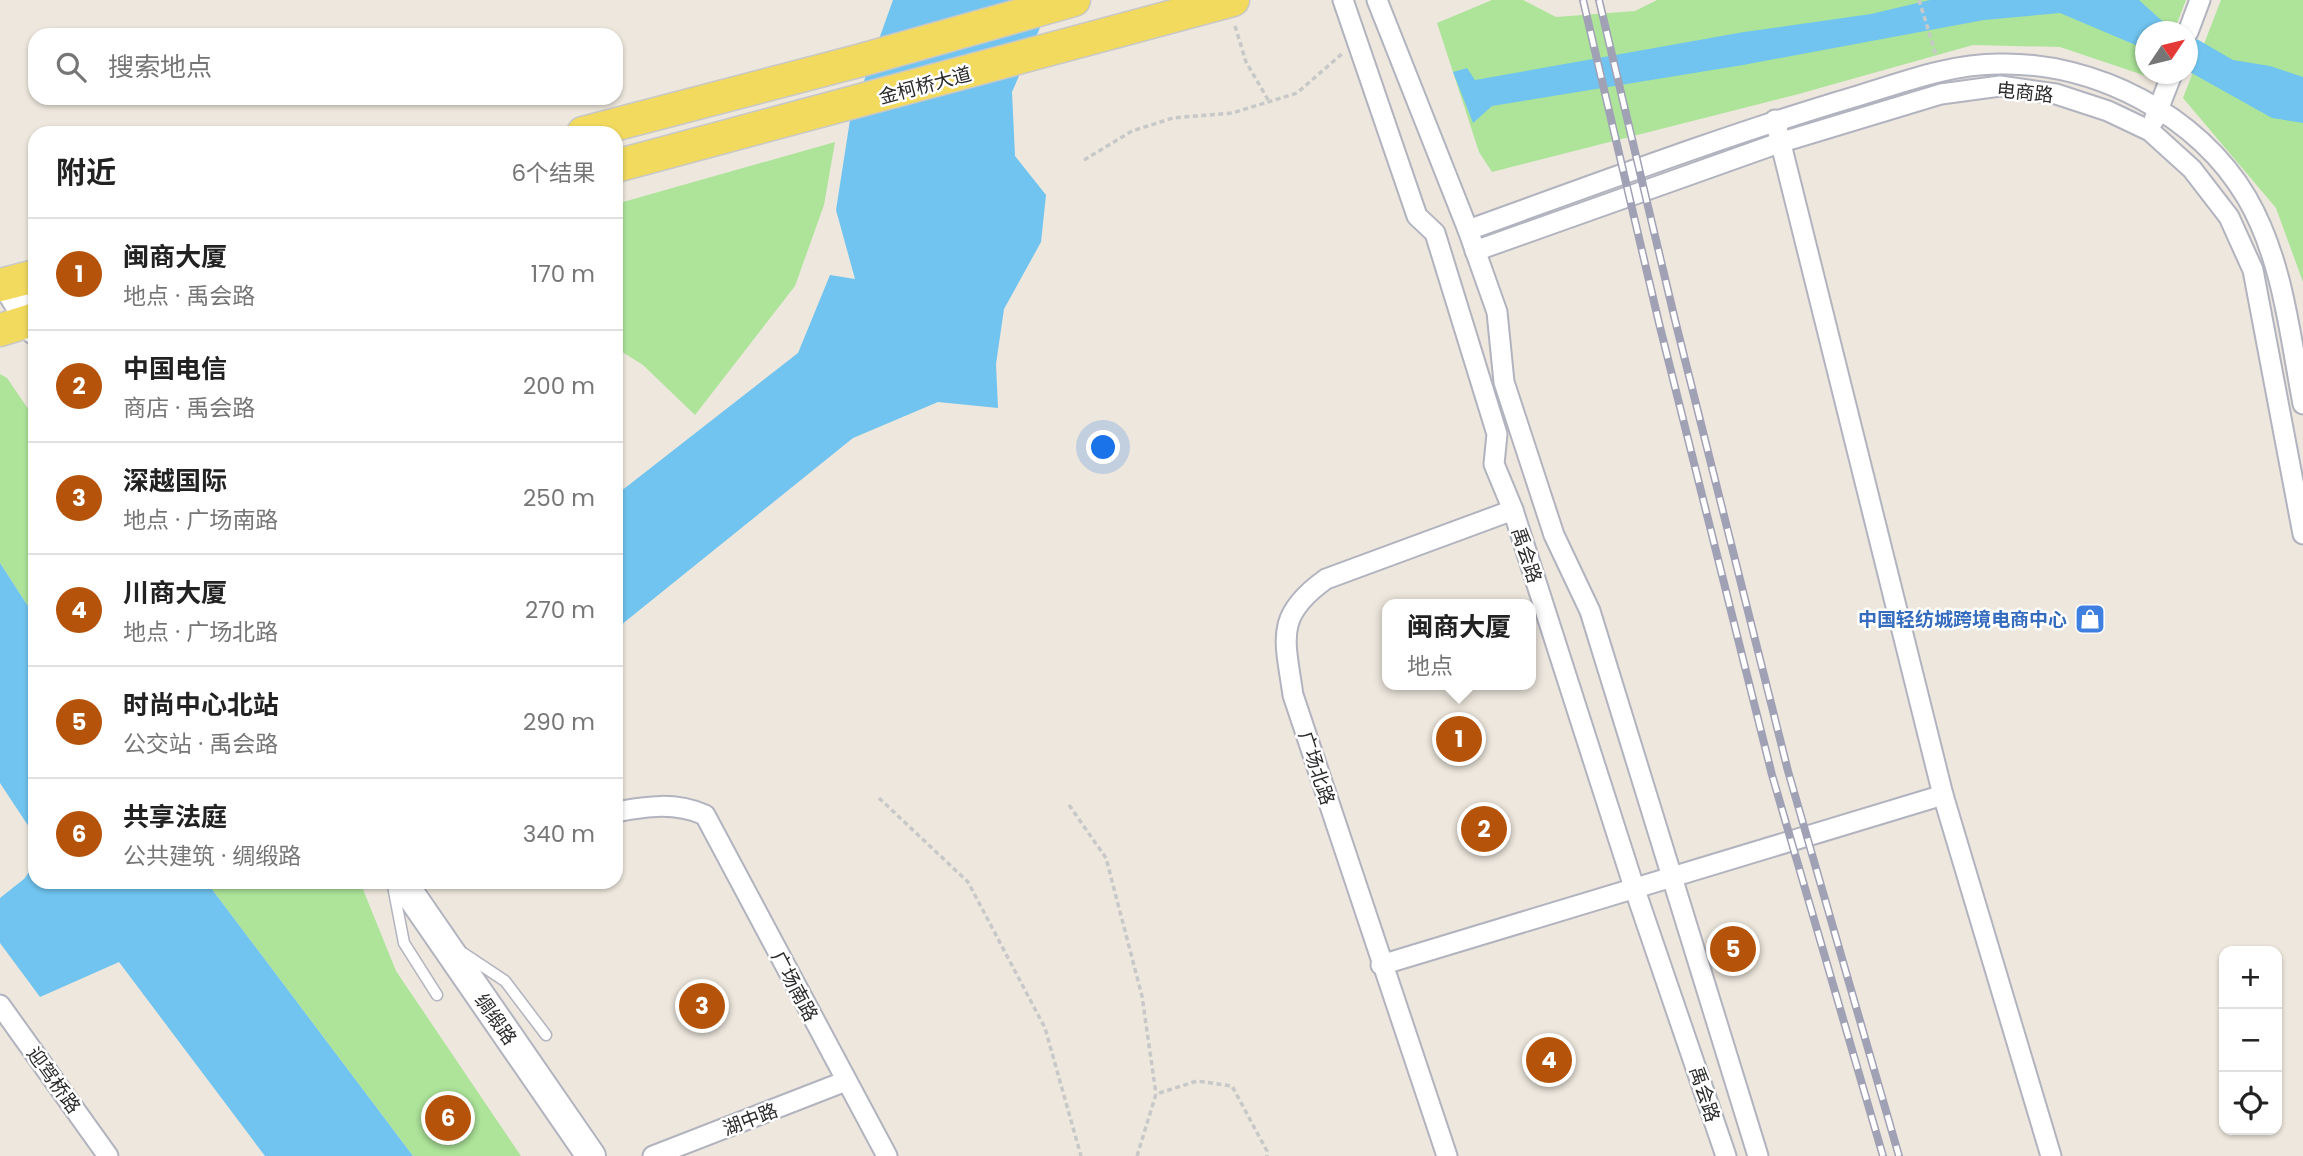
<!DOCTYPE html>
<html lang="zh">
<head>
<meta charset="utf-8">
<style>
  :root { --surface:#fff; --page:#f2f2f2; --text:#222; --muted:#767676; --line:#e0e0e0; --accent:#b45309 }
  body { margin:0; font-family:Poppins,"Noto Sans SC",sans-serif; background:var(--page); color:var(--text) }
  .controls { position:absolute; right:21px; bottom:21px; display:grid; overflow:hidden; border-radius:14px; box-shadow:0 2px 5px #0004 }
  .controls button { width:63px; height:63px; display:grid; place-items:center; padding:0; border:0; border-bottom:2px solid var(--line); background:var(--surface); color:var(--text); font:35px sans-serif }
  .compass { position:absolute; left:2135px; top:21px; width:63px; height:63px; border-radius:50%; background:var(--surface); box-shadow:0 2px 5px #0004; rotate:55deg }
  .you { position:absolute; left:1104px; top:448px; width:24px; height:24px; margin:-18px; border:5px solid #fff; border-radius:50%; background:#1a73e8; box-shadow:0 0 0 10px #1a73e833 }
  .badge { display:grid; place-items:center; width:46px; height:46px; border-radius:50%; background:var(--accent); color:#fff; font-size:23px; font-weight:700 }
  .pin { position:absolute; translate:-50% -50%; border:4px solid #fff; box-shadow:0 2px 7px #0006 }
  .popup { position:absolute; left:1382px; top:599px; width:154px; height:91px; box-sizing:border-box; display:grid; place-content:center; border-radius:14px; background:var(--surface); filter:drop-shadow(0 2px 5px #0005); font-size:23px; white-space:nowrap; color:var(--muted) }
  .popup b { font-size:26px; color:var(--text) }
  .popup::after { content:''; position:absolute; left:50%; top:100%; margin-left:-14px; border:14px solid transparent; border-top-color:var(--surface) }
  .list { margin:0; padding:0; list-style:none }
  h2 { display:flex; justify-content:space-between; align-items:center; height:91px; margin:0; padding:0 28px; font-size:30px }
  h2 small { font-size:23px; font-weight:400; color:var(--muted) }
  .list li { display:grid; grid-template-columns:46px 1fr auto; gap:21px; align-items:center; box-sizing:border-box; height:112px; padding:0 28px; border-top:2px solid var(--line) }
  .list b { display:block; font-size:26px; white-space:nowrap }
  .list p { margin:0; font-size:23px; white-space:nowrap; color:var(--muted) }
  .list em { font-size:23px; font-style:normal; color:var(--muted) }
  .icon { flex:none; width:38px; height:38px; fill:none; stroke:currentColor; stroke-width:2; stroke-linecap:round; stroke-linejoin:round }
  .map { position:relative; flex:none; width:2303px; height:1156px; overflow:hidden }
  .search { position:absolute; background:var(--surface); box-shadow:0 2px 5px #0004; left:28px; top:28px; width:595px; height:77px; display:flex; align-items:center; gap:18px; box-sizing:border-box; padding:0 24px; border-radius:21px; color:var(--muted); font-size:26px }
  .panel { position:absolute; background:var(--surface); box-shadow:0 2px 5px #0004; left:28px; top:126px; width:595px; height:763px; border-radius:21px }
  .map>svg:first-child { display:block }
  .green { fill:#ade49a }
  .water { fill:#70c4ef }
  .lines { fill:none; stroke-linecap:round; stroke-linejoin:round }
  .lane-casing { stroke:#b1b3bf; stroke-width:13 }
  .street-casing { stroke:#b1b3bf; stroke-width:23 }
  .secondary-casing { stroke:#b1b3bf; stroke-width:32 }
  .primary-casing { stroke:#c8c8c8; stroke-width:35 }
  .path { stroke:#c8c8c8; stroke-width:3.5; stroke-dasharray:5 3.5; stroke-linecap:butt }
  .lane { stroke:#fff; stroke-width:10 }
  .street { stroke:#fff; stroke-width:19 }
  .secondary { stroke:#fff; stroke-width:28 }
  .primary { stroke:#f1da5e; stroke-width:32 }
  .rail-casing { stroke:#a0a1b5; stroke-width:8 }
  .rail { stroke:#fff; stroke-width:5; stroke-dasharray:16; stroke-linecap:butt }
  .labels { text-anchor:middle; stroke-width:5; stroke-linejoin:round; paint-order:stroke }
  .street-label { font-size:19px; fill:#2b2b2b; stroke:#fff }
  .shop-label { font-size:19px; font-weight:bold; fill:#366cbe; stroke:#fff; text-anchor:end }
</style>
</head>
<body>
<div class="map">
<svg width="2303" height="1156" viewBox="0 0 2303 1156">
  <rect width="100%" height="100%" fill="#ede7dd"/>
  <g class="green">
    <polygon points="1492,0 1523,0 1556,17 1635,11 1657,0 2186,0 2174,31 2146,32 2146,74 2157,74 2155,79 2060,47 1973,45 1795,95 1492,172 1479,152 1437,23"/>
    <polygon points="2221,0 2303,0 2303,282 2276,208 2183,98"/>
    <polygon points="835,142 824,205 795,286 695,415 643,365 616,348 616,204"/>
    <polygon points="0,374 7,378 35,419 35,617 0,563"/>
    <polygon points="217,882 360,882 396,971 521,1156 413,1156 211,888"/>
  </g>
  <g class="water">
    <polygon points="893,0 1052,0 1012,92 1015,156 1046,195 1041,242 1004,309 996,364 998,408 938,402 853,438 616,629 616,495 798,353 830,275 855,279 836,210 850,120"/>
    <polygon points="1930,0 2139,0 2161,20 2182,31 2146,32 2145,49 2060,13 1984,20 1743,65 1492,106 1473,123 1453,72 1467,68 1475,80 1744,32 1871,14"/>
    <polygon points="2188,34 2233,60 2270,66 2303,77 2303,123 2272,118 2188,71"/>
    <polygon points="0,563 35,617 35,836 0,783"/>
    <polygon points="35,864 35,882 217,882 211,888 413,1156 265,1156 119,962 40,997 0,943 0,898 24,879"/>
  </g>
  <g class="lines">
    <g class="lane-casing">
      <g id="lane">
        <polyline points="393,886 404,943 437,995"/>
        <polyline points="463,953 505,981 546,1035"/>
      </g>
    </g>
    <g class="street-casing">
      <g id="street">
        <polyline points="1343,0 1417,216 1435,233 1497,434 1494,464 1513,510 1634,887 1726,1156"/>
        <polyline points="1377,0 1468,230 1497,312 1504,382 1554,535 1590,611 1758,1156"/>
        <polyline points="2188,32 2200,0"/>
        <polyline points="1775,120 1943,795 2051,1156"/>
        <polyline points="2154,120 2172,74"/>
        <path d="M1468,230C1596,184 1723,136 1854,97C1901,83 1949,64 1999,64C2096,62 2198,115 2247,198C2283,260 2290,336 2303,404"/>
        <polyline points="1475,251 1779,143 1941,94 2000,86 2056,94 2108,111 2150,131 2192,169 2229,217 2253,270 2303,534"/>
        <path d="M616,812C648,806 675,802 705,815L887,1156"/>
        <polyline points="1381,965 1943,795"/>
        <polyline points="0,1005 108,1156"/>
        <polyline points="653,1156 846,1081"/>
        <path d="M1447,1156L1293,695C1285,639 1274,616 1326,579L1513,510"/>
      </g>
    </g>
    <g class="secondary-casing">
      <g id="secondary">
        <polyline points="7,284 35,330"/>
        <polyline points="402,882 591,1156"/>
      </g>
    </g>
    <g class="primary-casing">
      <g id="primary">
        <polyline points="583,133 858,61 1074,0"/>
        <polyline points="616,166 1233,0"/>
        <polyline points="0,285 35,276"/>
        <polyline points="0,330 35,319"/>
      </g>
    </g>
    <g class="path">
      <polyline points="1919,0 1936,55"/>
      <polyline points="1235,26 1246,62 1270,103"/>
      <polyline points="1084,160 1132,131 1173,118 1232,113 1297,93 1343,53"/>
      <polyline points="879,798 968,882 1045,1028 1081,1156"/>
      <polyline points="1069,805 1106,858 1142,996 1156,1094"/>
      <polyline points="1137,1156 1156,1094 1197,1081 1232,1086 1267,1151 1267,1156"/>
    </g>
    <use href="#lane" class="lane"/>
    <use href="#street" class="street"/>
    <use href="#secondary" class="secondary"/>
    <use href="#primary" class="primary"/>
    <g class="rail-casing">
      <g id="rail">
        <polyline points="1583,0 1659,323 1772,775 1883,1156"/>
        <polyline points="1599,0 1675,320 1788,771 1899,1156"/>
      </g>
    </g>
    <use href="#rail" class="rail"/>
  </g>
  <defs>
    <g id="shop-square" transform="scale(1.575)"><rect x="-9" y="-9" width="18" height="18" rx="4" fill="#3f7fe0" stroke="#fff"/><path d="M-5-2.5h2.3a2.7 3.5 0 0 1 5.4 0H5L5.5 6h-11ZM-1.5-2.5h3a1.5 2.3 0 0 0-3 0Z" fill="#fff"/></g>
  </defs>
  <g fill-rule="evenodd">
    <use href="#shop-square" x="2090" y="619"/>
  </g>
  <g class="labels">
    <g class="street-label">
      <text transform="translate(925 85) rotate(-15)" y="7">金柯桥大道</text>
      <text transform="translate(2025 92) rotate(6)" y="7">电商路</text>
      <text transform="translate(1527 555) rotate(72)" y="7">禹会路</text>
      <text transform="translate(1317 768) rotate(72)" y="7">广场北路</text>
      <text transform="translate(795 986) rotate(62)" y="7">广场南路</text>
      <text transform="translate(496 1019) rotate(55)" y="7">绸缎路</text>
      <text transform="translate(54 1080) rotate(54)" y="7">迎驾桥路</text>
      <text transform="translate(1705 1094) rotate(72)" y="7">禹会路</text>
      <text transform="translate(750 1119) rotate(-21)" y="7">湖中路</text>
    </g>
    <g class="shop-label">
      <text x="2067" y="626">中国轻纺城跨境电商中心</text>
    </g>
  </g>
</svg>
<div class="controls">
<button>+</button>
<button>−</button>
<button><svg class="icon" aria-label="locate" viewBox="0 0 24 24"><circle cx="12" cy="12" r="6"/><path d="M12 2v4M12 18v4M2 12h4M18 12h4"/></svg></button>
</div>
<svg class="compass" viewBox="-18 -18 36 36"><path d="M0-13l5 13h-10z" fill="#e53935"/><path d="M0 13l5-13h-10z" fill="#767676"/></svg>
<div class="you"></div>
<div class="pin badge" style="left:1459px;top:739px">1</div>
<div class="popup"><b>闽商大厦</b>地点</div>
<div class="pin badge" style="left:1484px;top:829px">2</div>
<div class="pin badge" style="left:702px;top:1006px">3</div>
<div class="pin badge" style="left:1549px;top:1060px">4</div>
<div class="pin badge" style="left:1733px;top:949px">5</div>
<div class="pin badge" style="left:448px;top:1118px">6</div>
<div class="search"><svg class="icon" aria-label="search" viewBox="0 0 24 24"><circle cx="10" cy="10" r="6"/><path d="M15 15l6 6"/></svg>搜索地点</div>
<section class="panel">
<h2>附近<small>6个结果</small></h2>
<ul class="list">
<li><span class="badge">1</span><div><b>闽商大厦</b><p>地点 · 禹会路</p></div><em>170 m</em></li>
<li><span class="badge">2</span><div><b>中国电信</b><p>商店 · 禹会路</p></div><em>200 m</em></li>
<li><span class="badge">3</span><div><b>深越国际</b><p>地点 · 广场南路</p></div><em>250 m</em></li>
<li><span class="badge">4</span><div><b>川商大厦</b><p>地点 · 广场北路</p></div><em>270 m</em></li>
<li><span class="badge">5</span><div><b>时尚中心北站</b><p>公交站 · 禹会路</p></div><em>290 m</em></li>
<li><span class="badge">6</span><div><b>共享法庭</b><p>公共建筑 · 绸缎路</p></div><em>340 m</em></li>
</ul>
</section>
</div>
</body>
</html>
